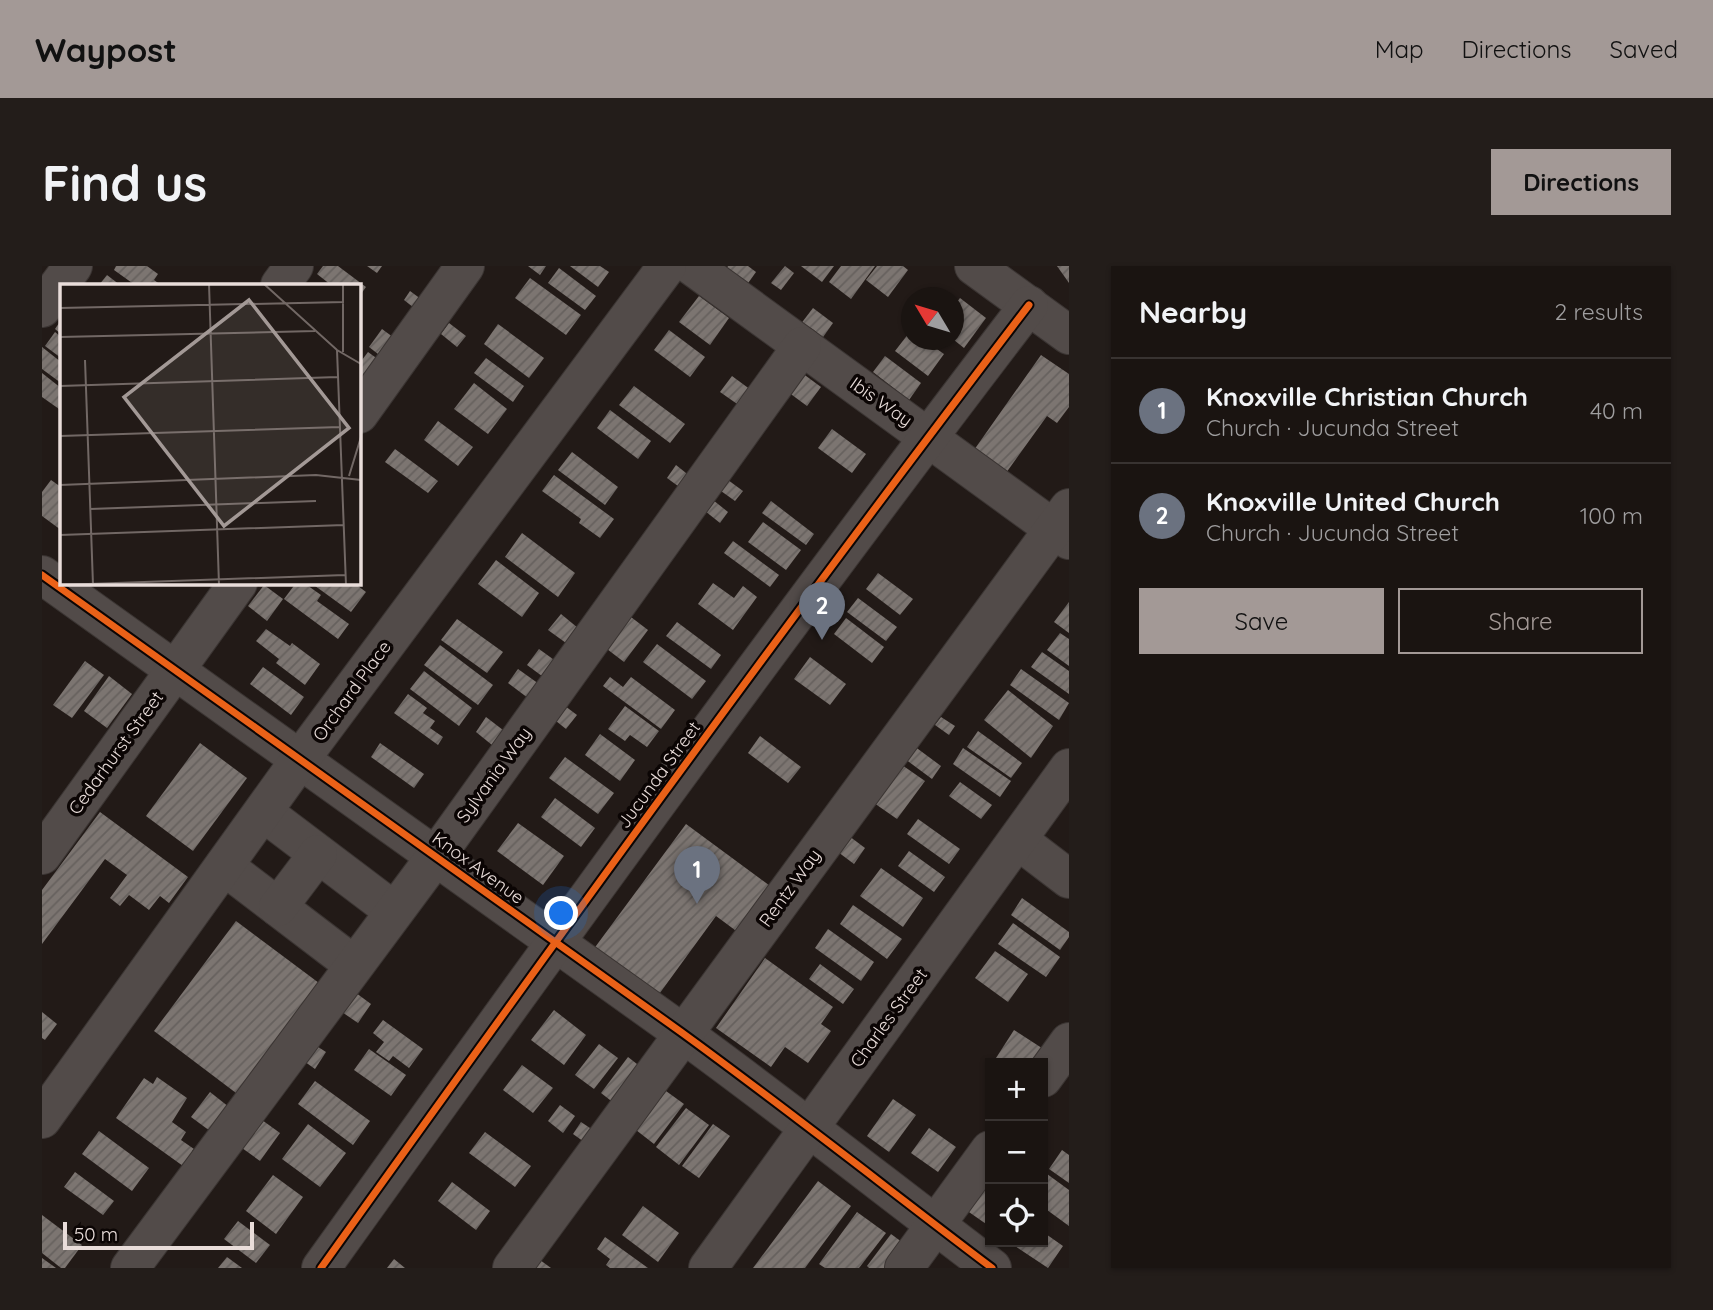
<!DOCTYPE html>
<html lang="en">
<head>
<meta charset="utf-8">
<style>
  :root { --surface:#1a1411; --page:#231d1a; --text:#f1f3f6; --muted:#9f9e9f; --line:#383331; --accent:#a39996 }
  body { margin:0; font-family:Quicksand,sans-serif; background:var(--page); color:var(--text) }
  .controls { position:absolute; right:21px; bottom:21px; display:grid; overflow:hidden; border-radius:0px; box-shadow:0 2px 5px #0004 }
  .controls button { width:63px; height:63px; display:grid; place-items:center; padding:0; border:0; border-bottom:2px solid var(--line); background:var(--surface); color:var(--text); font:35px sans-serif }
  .compass { position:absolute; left:859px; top:21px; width:63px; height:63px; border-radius:50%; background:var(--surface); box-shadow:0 2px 5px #0004; rotate:308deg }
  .scale { position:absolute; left:21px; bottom:18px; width:191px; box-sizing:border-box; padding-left:7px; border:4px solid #e9ddda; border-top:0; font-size:19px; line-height:24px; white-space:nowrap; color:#e9ddda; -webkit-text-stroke:5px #0b0504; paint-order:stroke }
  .you { position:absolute; left:520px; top:648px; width:24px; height:24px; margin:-18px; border:5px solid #fff; border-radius:50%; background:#1a73e8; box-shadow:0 0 0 10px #1a73e833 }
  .badge { display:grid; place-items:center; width:46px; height:46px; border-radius:50%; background:var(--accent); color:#fff; font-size:23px; font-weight:700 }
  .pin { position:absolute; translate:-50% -58px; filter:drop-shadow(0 2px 4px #0008) }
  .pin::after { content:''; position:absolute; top:37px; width:24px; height:21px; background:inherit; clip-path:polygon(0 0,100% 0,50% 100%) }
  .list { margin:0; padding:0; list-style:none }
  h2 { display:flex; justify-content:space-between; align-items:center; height:91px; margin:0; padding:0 28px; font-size:30px }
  h2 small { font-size:23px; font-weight:400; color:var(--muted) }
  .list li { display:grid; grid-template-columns:46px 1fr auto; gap:21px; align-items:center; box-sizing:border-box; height:105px; padding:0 28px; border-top:2px solid var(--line) }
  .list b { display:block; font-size:26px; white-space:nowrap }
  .list p { margin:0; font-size:23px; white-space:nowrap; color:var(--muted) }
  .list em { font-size:23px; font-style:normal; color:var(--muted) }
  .actions { display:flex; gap:14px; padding:21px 28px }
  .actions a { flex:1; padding:16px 0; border:2px solid var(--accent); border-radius:0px; text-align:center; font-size:24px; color:var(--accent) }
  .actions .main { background:var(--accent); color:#111 }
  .icon { flex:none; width:38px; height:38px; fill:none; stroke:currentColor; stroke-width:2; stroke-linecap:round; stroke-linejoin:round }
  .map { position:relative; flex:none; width:1027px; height:1002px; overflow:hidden; border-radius:0px }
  header { display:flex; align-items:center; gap:42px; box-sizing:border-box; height:98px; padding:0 35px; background:var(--accent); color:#111 }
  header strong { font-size:33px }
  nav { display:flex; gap:38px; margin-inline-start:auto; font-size:24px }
  .intro { display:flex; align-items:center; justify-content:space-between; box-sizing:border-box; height:168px; padding:0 42px }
  h1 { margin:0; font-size:49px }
  .button { padding:18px 32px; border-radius:0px; background:var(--accent); color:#111; font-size:24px; font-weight:700 }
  main { display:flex; gap:42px; padding:0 42px }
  aside { flex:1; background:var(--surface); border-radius:0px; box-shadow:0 2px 5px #0004 }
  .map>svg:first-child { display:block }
  .building { fill:url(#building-hatch) }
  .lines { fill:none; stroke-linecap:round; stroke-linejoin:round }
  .minor-casing { stroke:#3b3533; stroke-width:40 }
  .minor { stroke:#524b49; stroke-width:38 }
  .cycleway-casing { stroke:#0b0504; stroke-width:11 }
  .cycleway { stroke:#ea6118; stroke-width:7 }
  .labels { text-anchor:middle; stroke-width:7; stroke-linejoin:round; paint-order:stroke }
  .street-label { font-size:18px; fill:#e9ddda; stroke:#0b0504 }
  .inset-road { fill:none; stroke:#726865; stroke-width:2 }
  .view { fill:#a39996; fill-opacity:0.15; stroke:#a39996; stroke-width:3.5 }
  .inset-edge { fill:none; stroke:#e9ddda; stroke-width:3.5 }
</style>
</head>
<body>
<header>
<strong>Waypost</strong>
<nav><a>Map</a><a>Directions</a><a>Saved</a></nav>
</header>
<div class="intro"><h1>Find us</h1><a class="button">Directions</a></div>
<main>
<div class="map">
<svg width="1027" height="1002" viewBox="0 0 1027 1002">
  <defs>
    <pattern id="building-hatch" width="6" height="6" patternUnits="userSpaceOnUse" patternTransform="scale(1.75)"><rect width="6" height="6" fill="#7c7571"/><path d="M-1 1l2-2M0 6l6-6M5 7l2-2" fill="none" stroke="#66615e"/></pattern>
  </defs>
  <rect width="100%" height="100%" fill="#221a17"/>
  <g class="building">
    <polygon points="74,0 105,0 116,8 112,14 119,19 93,19 72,4"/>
    <polygon points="281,0 296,0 324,21 317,31 317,19 289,19 275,8"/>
    <polygon points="325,0 340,0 335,7"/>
    <polygon points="486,0 504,0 498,9"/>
    <polygon points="528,0 558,0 567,6 556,21"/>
    <polygon points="686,0 706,0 714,6 704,20 683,4"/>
    <polygon points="743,0 752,7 739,24 729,17"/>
    <polygon points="759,0 792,0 780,16"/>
    <polygon points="799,0 833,0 809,33 787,16"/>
    <polygon points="835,0 861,0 866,4 846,31 824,14"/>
    <polygon points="1015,0 1027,0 1027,17"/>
    <polygon points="517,2 554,30 543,44 506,17"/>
    <polygon points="65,9 78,19 57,19"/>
    <polygon points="488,12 539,49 524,69 473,32"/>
    <polygon points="368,25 383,36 376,45 362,34"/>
    <polygon points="657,30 687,52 668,79 637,56"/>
    <polygon points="918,32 944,52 922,82 912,74 912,40"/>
    <polygon points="771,42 791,57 779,74 758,59"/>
    <polygon points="19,54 19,68 13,63"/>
    <polygon points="407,57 424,70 415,81 399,68"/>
    <polygon points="456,58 502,92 487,112 442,78"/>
    <polygon points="340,63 359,77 345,95 327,81"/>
    <polygon points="870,63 870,74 882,74 902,88 886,110 853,85"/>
    <polygon points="627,64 663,91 648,111 612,84"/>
    <polygon points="13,66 19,71 19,92 3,80"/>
    <polygon points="0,81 19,96 19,117 0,103"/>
    <polygon points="326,86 344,99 330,118 317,108 317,98"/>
    <polygon points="999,89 1027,108 1027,141 1015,157 1005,150 964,207 932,184"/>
    <polygon points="843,90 879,117 867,134 831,106"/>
    <polygon points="444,92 482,120 471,136 432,107"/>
    <polygon points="0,107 19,122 19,140 17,143 0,131"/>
    <polygon points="760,107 779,121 765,140 746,126"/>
    <polygon points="690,110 709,124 698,140 678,126"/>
    <polygon points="432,117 465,143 446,168 412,143"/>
    <polygon points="592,120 643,158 628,177 577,139"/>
    <polygon points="568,144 609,175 596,193 555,162"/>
    <polygon points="396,155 431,181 416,200 382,174"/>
    <polygon points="790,163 824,188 810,207 776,182"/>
    <polygon points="353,183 396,215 386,227 343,196"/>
    <polygon points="530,186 576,221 563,239 516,204"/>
    <polygon points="634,199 649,211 640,223 625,212"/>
    <polygon points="512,209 572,253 558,272 537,257 539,253 500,225"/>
    <polygon points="9,214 19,221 19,264 0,250 0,226"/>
    <polygon points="686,214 701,225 693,235 679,225"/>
    <polygon points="671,234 686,246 678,257 663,245"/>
    <polygon points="729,235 772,268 764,279 720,247"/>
    <polygon points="721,256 759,284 744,304 706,276"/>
    <polygon points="480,267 533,307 516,331 463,291"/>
    <polygon points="691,275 737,309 728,321 682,287"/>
    <polygon points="454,294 497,327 480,351 436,318"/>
    <polygon points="836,307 871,333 858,349 824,323"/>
    <polygon points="254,317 262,317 279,329 275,335 307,358 296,373 242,333"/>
    <polygon points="269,317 312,317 324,326 309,346"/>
    <polygon points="671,317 692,332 701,320 715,331 691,364 656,338"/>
    <polygon points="222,319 241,333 225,355 206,340"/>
    <polygon points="816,332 855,361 844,375 805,346"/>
    <polygon points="1027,336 1027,367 1012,356"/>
    <polygon points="519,348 536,362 524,377 506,364"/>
    <polygon points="585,348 606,364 582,396 561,380"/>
    <polygon points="804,352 842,381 830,397 792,368"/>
    <polygon points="415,353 461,386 445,407 399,374"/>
    <polygon points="635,356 679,389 669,403 624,370"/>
    <polygon points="224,363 248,380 250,377 278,398 263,419 234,397 237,393 214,375"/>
    <polygon points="1018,367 1027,373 1027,400 1005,384"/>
    <polygon points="615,378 664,415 650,433 601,396"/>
    <polygon points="398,379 451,419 436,439 382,399"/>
    <polygon points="497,383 515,396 504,413 485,399"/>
    <polygon points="1000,386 1027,405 1027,428 989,401"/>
    <polygon points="768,391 804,418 788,439 752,413"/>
    <polygon points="43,395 62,409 30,452 11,439"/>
    <polygon points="221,401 262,431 249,449 208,418"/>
    <polygon points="476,403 497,418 486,432 466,417"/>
    <polygon points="979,403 1027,437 1017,454 968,419"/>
    <polygon points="382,405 430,442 417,460 368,423"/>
    <polygon points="67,410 90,428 65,462 42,445"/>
    <polygon points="568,411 581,421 589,411 633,444 619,463 561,420"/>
    <polygon points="966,424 1011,460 989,492 942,454"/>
    <polygon points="366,428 385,442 381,447 393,455 388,462 401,471 396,479 352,447"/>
    <polygon points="519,437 535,449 524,463 509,451"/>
    <polygon points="583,440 617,465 605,481 588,469 583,475 566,463"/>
    <polygon points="444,451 461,464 450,479 434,466"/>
    <polygon points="899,451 913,460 907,469 893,459"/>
    <polygon points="936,465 980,497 969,512 925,481"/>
    <polygon points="558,468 593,494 578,515 543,489"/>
    <polygon points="718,470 759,501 746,517 706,487"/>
    <polygon points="158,477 205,512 151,585 104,550"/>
    <polygon points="338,477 382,508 372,522 329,491"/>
    <polygon points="872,480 899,500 890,513 863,493"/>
    <polygon points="921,482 969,515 958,531 911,498"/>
    <polygon points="523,491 572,527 556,548 507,512"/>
    <polygon points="860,499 883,515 855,553 832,537"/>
    <polygon points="918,516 950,539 939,553 907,530"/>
    <polygon points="513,532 553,562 539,581 499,551"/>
    <polygon points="58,546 146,611 127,637 118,630 107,644 87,629 78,640 68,632 85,609 63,593 0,678 0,624"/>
    <polygon points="876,553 918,583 907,598 865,568"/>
    <polygon points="476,557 522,590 501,619 455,585"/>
    <polygon points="644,558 735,625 701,670 674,650 615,731 551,684"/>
    <polygon points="807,570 823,582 812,598 796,586"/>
    <polygon points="867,585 903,611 892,626 856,600"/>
    <polygon points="839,602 881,632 861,661 818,630"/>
    <polygon points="980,632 1027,666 1027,671 1018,684 969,649"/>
    <polygon points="811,639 860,673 845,693 798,658"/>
    <polygon points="194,655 281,720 198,830 112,765"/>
    <polygon points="971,657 1018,691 1004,711 956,678"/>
    <polygon points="786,663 832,696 819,715 773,682"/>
    <polygon points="953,685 986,708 966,736 933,712"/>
    <polygon points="723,692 791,741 779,758 789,765 766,797 743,781 729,801 674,762"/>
    <polygon points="778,698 812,723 801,738 767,713"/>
    <polygon points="310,724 329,738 316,757 297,744"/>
    <polygon points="512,744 544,769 522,799 489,774"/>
    <polygon points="0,746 15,758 3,774 0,772"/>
    <polygon points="341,754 381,783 367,802 351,790 347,795 334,786 342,776 331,767"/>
    <polygon points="972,764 1006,786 999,797 961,797 954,792"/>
    <polygon points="270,777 284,786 273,803 259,793"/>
    <polygon points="557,778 576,792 552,823 533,809"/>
    <polygon points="327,783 364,809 349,830 312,804"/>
    <polygon points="586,791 604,805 577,841 559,827"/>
    <polygon points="480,799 511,822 491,847 461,824"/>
    <polygon points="115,811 145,832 130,856 144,866 139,874 152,883 150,885 157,890 148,905 74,852 102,812 111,818"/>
    <polygon points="273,815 328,855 311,879 256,838"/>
    <polygon points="624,825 642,838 612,878 594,864"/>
    <polygon points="168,826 187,841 168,865 149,851"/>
    <polygon points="851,833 874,849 847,886 825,870"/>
    <polygon points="518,839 533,850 521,867 506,855"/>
    <polygon points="644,842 667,859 637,899 614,881"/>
    <polygon points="220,854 238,867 218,895 200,882"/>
    <polygon points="539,856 554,866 545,878 531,868"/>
    <polygon points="266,858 304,887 278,921 240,893"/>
    <polygon points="671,858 688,870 657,912 640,900"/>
    <polygon points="887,862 914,881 896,906 869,887"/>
    <polygon points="57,865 107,902 90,925 40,888"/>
    <polygon points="443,866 489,900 473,921 427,887"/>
    <polygon points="1020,884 1027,889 1027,917 1007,903"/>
    <polygon points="1001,905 1027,924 1027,960 1001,941"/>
    <polygon points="33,906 72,935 61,949 22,921"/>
    <polygon points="231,909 261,931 234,968 204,945"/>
    <polygon points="776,915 809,940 763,1002 711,1002"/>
    <polygon points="410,916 448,945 434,964 396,935"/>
    <polygon points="941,920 948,925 947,960 924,944"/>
    <polygon points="601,940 637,967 616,996 580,969"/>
    <polygon points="815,946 844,967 817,1002 783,1002 777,998"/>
    <polygon points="0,949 40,979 23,1002 19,1002 0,987"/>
    <polygon points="196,955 228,979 214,997 182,973"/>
    <polygon points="1001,966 1021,980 1006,1002 967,976 1001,976"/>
    <polygon points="849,968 864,979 847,1002 827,1002 825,1000"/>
    <polygon points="563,971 606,1002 568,1002 564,999 568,993 555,983"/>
    <polygon points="185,991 200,1002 176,1002"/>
    <polygon points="0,992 14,1002 0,1002"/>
    <polygon points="352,993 363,1002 345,1002"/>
    <polygon points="498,994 509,1002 492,1002"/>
  </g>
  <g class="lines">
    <g class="minor-casing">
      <g id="minor">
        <polyline points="650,0 1027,274"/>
        <polyline points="932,0 1027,69"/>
        <polyline points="238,19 252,0"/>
        <polyline points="0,42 31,0"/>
        <polyline points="317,148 423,0"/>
        <path d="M0,309C213,462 427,613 639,766C745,843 847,924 950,1002"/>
        <polyline points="221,546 352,645"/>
        <polyline points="976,574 1027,613"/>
        <polyline points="0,589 196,317"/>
        <polyline points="182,600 312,699"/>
        <polyline points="236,641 276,588"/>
        <polyline points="1001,812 1027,776"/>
        <polyline points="0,853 257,495 625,0"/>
        <polyline points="88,1002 394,590 760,80"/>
        <path d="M279,1002C511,678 745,355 987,39"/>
        <polyline points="470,1002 1027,242"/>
        <polyline points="666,1002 1027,502"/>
        <polyline points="862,1002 948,884"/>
      </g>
    </g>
    <use href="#minor" class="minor"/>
    <g class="cycleway-casing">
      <g id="cycleway">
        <path d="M0,309C213,462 427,613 639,766C745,843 847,924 950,1002"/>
        <path d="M279,1002C511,678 745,355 987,39"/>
      </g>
    </g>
    <use href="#cycleway" class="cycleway"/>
  </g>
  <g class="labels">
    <g class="street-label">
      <text transform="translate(839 136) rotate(35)" y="6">Ibis Way</text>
      <text transform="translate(310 425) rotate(-54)" y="6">Orchard Place</text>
      <text transform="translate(74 487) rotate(-54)" y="6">Cedarhurst Street</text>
      <text transform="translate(452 509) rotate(-54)" y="6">Sylvania Way</text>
      <text transform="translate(617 509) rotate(-54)" y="6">Jucunda Street</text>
      <text transform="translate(436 602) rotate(36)" y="6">Knox Avenue</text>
      <text transform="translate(748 622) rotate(-54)" y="6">Rentz Way</text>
      <text transform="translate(847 752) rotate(-54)" y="6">Charles Street</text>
    </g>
  </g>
  <g transform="translate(18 18)">
    <rect width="301" height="301" fill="#221a17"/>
    <path class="inset-road" d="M149,0L159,301M204,0L277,66L301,80M283,0V68M0,24L284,18M0,53L255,47M277,66L286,301M25,76L33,301M0,102L278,93M0,152L280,143M289,192L301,153M0,201L256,191L301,196M30,225L256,217M0,251L284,241M0,301L285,291"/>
    <path class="view" d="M189,16L289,144L164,242L64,113Z"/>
    <rect width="301" height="301" class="inset-edge"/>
  </g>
</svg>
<div class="controls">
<button>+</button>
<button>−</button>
<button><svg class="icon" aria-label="locate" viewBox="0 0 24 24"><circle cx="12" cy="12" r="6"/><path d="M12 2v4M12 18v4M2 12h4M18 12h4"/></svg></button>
</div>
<svg class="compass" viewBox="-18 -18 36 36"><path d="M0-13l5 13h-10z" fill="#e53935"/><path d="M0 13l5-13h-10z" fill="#9f9e9f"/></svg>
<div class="scale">50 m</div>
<div class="you"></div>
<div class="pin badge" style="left:655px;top:638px;background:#6b7280">1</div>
<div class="pin badge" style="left:780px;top:374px;background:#6b7280">2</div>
</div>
<aside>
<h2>Nearby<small>2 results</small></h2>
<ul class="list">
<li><span class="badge" style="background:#6b7280">1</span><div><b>Knoxville Christian Church</b><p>Church · Jucunda Street</p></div><em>40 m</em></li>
<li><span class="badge" style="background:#6b7280">2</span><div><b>Knoxville United Church</b><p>Church · Jucunda Street</p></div><em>100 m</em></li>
</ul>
<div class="actions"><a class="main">Save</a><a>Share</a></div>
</aside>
</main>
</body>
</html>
